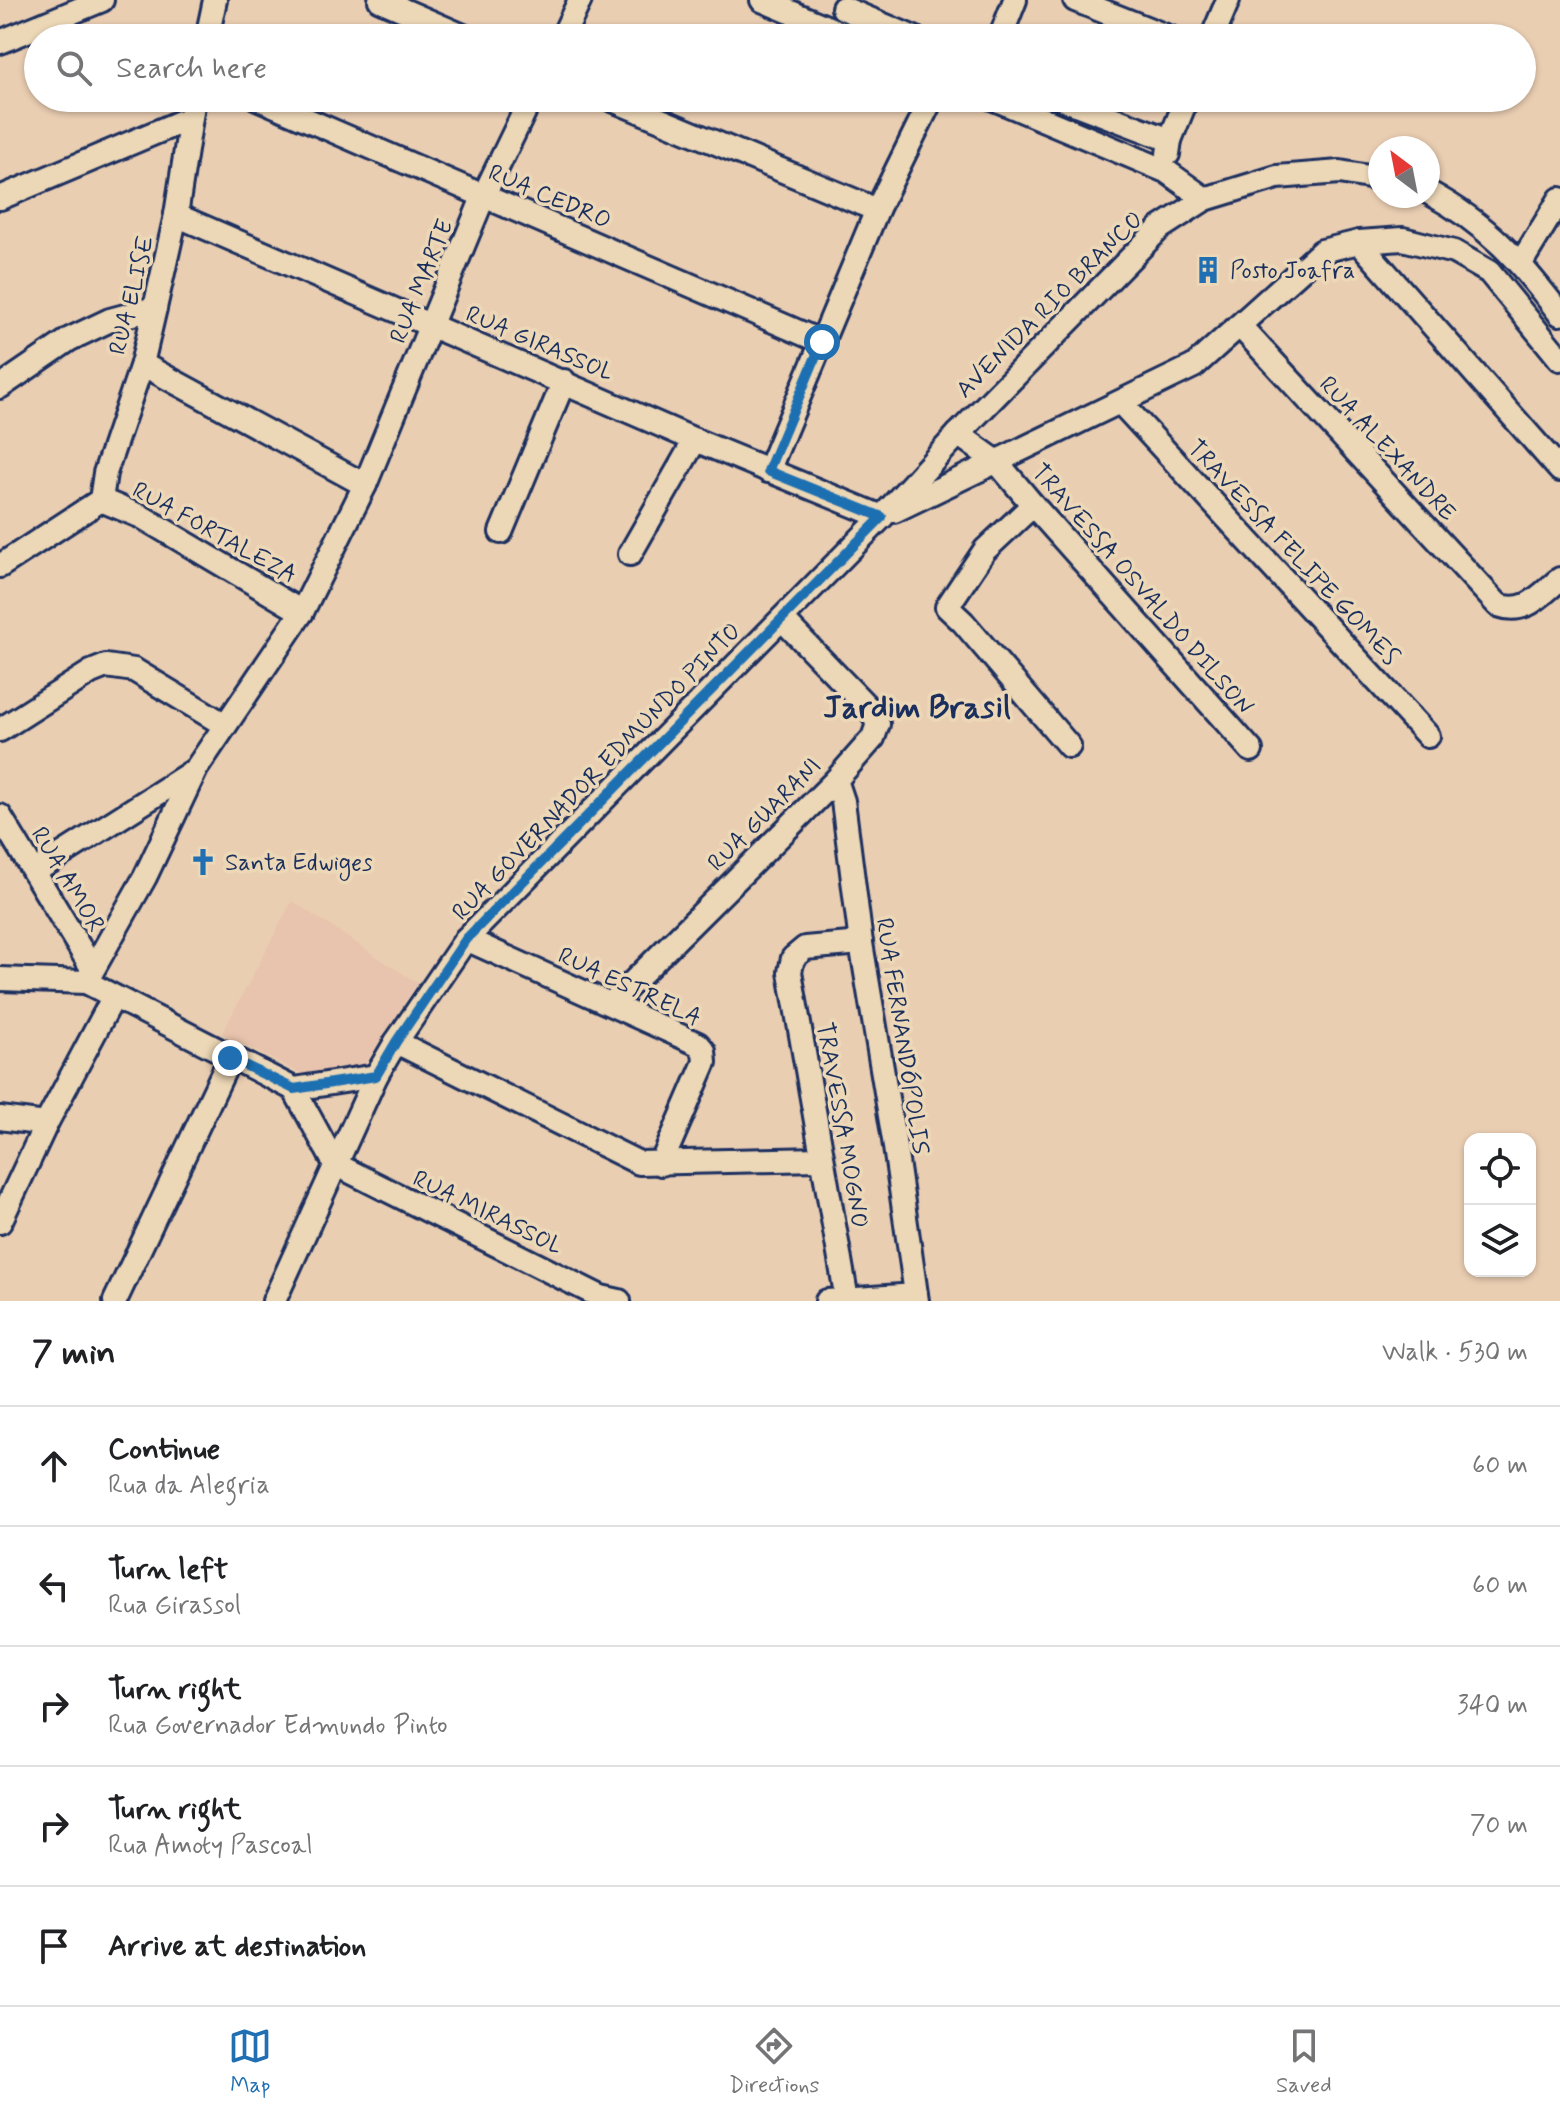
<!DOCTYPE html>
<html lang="en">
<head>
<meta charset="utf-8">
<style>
  :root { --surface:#fff; --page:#f6f6f6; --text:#202124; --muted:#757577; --line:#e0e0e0; --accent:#1f6fb2 }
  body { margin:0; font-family:Mynerve,sans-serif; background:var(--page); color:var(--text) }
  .controls { position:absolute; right:24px; bottom:24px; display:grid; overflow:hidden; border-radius:16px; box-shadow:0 2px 6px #0004 }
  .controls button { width:72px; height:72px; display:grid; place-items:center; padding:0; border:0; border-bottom:2px solid var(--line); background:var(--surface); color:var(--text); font:40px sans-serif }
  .compass { position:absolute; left:1368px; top:136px; width:72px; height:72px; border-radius:50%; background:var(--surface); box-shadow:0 2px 6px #0004; rotate:328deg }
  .stop { position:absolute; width:24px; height:24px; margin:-18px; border:6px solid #1f6fb2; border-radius:50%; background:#fff }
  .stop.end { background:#1f6fb2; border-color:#fff; box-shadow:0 2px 8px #0008 }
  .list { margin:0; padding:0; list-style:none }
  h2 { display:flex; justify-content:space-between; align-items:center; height:104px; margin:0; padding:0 32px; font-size:34px }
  h2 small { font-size:26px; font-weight:400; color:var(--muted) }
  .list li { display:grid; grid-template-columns:52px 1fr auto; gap:24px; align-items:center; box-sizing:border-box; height:120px; padding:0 32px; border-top:2px solid var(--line) }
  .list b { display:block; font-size:30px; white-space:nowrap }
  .list p { margin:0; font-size:26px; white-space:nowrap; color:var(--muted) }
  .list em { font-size:26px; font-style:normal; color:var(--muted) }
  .icon { flex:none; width:44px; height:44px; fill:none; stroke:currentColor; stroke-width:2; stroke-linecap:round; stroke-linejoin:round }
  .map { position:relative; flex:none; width:1560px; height:1301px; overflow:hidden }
  .search { position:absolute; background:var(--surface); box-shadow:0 2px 6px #0004; left:24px; right:24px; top:24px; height:88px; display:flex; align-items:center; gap:20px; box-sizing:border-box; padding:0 28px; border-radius:44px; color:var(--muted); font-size:30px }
  .sheet { height:704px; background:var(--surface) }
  nav { display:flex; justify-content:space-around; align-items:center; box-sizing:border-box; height:112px; border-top:2px solid var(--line); background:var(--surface); font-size:22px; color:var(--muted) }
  nav a { display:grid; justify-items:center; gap:4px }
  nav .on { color:var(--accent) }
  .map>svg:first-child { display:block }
  .built { fill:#e8c3ad }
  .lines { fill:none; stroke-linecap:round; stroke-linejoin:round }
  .minor-casing { stroke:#1b2f5e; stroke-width:28 }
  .minor { stroke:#ecd7b6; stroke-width:22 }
  .route { stroke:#1f6fb2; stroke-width:10 }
  .labels { text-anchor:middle; stroke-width:7; stroke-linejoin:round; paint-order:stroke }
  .street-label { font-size:24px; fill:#1b2f5e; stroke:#ecd7b6 }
  .poi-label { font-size:24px; fill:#1b2f5e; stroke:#ecd7b6; text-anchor:start }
  .district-label { font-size:32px; font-weight:bold; fill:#1b2f5e; stroke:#ecd7b6 }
</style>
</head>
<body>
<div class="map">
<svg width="1560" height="1301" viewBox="0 0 1560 1301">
  <rect width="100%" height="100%" fill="#eaceb2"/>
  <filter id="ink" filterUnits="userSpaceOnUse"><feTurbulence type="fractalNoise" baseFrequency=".0125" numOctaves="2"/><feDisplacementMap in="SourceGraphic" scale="16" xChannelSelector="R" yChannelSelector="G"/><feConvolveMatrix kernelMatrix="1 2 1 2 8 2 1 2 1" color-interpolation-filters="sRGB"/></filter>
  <g filter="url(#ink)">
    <polygon class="built" points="292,901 417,983 363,1067 308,1077 222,1034"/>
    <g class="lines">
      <g class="minor-casing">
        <g id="minor">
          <polyline points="380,0 468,38"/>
          <polyline points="762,0 852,38"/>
          <polyline points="1075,0 1171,38"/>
          <polyline points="843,8 914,38"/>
          <polyline points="207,38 215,0"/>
          <polyline points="562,38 580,0"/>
          <polyline points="1000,38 1015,0"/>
          <polyline points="1212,38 1228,0"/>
          <polyline points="0,42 102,0"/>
          <polyline points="257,98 822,342"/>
          <polyline points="608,98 877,210"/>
          <polyline points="992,98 1166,171 1205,199"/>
          <polyline points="1060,98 1170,140"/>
          <polyline points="1168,154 1170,140 1187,98"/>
          <path d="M1428,192C1490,226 1518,259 1560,314"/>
          <polyline points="0,198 190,118"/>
          <polyline points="176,215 695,440 882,517"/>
          <polyline points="1359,242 1560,470"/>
          <polyline points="1521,263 1560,199"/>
          <path d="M1240,326L1498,605C1526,615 1539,596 1560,579"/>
          <polyline points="142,364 365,485"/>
          <polyline points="0,387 70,339 110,320 155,308"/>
          <polyline points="1121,403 1428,736"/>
          <polyline points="958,434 997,462 1033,505 1251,750"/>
          <polyline points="768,471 877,210 932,98"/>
          <polyline points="101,500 105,473 142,364 155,308 176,215 194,98"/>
          <polyline points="101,500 142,517 302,612"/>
          <polyline points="1033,505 985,550 947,607 963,622 1069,746"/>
          <polyline points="894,511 1194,366 1322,251 1359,242 1403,239 1454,252 1489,272 1560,359"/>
          <polyline points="501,532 564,381"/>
          <polyline points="630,554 695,440"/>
          <polyline points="0,566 101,500"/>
          <polyline points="0,730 91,672 106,666 134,670 225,725"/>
          <polyline points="836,780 843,801 861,943 894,1140 917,1301"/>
          <polyline points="0,816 92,968"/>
          <polyline points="34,872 195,770"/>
          <polyline points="466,939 698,1044 704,1051 705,1062 661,1164"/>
          <polyline points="0,979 86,982 294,1089 335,1164 601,1297 619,1301"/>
          <polyline points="86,982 145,877 196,769 302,612 365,485 484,195 531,98"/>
          <polyline points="612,1003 836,780 873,738 878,724 871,711 782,619"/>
          <polyline points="396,1042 639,1163 821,1159"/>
          <polyline points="294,1089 376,1076"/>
          <polyline points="0,1118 46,1124"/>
          <polyline points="0,1222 46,1124 113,998"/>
          <polyline points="847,1300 790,972 793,958 805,948 861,943"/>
          <polyline points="115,1301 230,1058"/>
          <polyline points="274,1301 376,1076 396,1042 466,939 882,517 958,434 1160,228 1205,199 1277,177 1340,172 1380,179"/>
          <polyline points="827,1301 916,1295"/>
        </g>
      </g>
      <use href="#minor" class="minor"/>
    </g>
  </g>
  <g class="lines" filter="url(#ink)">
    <polyline class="route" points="230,1058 294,1089 376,1076 396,1042 466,939 882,517 768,471 822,342"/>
  </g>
  <defs>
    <g id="building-bare" transform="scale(2.16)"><path d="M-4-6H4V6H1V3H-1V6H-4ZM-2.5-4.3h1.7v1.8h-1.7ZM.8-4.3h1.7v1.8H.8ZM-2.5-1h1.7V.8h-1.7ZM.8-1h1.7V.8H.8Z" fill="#1f6fb2" stroke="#ecd7b6" stroke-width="2.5" paint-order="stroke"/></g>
    <g id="church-bare" transform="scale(2.16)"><path d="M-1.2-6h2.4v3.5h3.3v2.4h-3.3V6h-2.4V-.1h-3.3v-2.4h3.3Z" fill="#1f6fb2" stroke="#ecd7b6" stroke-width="2.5" paint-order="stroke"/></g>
  </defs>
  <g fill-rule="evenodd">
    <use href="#building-bare" x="1208" y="270"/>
    <use href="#church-bare" x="203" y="862"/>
  </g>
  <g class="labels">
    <g class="street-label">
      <text transform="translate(550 196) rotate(23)" y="8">RUA CEDRO</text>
      <text transform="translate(421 281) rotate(-68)" y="8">RUA MARTE</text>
      <text transform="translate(131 295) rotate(-76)" y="8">RUA ELISE</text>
      <text transform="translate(1049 304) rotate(-45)" y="8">AVENIDA RIO BRANCO</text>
      <text transform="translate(540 343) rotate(23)" y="8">RUA GIRASSOL</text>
      <text transform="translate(1388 448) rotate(47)" y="8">RUA ALEXANDRE</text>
      <text transform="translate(215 532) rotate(29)" y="8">RUA FORTALEZA</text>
      <text transform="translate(1294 552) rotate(47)" y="8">TRAVESSA FELIPE GOMES</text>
      <text transform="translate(1143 589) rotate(49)" y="8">TRAVESSA OSVALDO DILSON</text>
      <text transform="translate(596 771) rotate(-46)" y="8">RUA GOVERNADOR EDMUNDO PINTO</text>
      <text transform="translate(764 814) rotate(-45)" y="8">RUA GUARANI</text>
      <text transform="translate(68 879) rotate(59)" y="8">RUA AMOR</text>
      <text transform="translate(630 986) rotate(25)" y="8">RUA ESTRELA</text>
      <text transform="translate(903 1036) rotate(81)" y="8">RUA FERNANDÓPOLIS</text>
      <text transform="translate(843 1125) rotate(80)" y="8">TRAVESSA MOGNO</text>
      <text transform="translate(488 1212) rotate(26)" y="8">RUA MIRASSOL</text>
    </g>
    <g class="poi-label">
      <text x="1230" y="278">Posto Joafra</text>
      <text x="225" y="870">Santa Edwiges</text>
    </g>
    <g class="district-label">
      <text x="917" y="717">Jardim Brasil</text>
    </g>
  </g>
</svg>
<div class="controls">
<button><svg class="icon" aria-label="locate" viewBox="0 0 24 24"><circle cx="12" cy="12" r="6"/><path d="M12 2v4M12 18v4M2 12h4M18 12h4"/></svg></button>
<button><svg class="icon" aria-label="layers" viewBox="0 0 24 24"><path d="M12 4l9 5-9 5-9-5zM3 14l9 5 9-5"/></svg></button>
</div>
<svg class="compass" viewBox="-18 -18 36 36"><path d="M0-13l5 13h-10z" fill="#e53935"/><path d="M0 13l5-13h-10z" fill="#757577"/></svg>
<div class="stop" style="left:822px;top:342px"></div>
<div class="stop end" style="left:230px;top:1058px"></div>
<div class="search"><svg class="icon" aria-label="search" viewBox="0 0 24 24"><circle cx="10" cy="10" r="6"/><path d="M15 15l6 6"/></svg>Search here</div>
</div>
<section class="sheet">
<h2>7 min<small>Walk · 530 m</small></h2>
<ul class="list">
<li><svg class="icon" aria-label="ahead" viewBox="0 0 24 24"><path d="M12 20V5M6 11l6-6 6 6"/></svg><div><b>Continue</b><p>Rua da Alegria</p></div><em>60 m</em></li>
<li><svg class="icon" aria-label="left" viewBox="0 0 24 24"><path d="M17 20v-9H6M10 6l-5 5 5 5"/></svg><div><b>Turn left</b><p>Rua Girassol</p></div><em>60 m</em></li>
<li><svg class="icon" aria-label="right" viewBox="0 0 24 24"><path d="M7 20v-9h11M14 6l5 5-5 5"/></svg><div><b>Turn right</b><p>Rua Governador Edmundo Pinto</p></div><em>340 m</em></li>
<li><svg class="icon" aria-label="right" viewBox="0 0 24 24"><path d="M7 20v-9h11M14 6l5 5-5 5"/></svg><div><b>Turn right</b><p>Rua Amoty Pascoal</p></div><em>70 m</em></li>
<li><svg class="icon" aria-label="arrive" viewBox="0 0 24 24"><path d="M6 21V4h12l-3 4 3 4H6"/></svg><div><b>Arrive at destination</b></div></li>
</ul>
</section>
<nav>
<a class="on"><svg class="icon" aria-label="map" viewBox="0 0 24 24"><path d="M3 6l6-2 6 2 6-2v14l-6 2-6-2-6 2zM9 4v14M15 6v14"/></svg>Map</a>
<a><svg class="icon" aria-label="directions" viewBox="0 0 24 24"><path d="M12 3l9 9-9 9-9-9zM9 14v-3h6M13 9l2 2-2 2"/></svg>Directions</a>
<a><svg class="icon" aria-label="saved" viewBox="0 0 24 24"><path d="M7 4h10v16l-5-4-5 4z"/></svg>Saved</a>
</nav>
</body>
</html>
